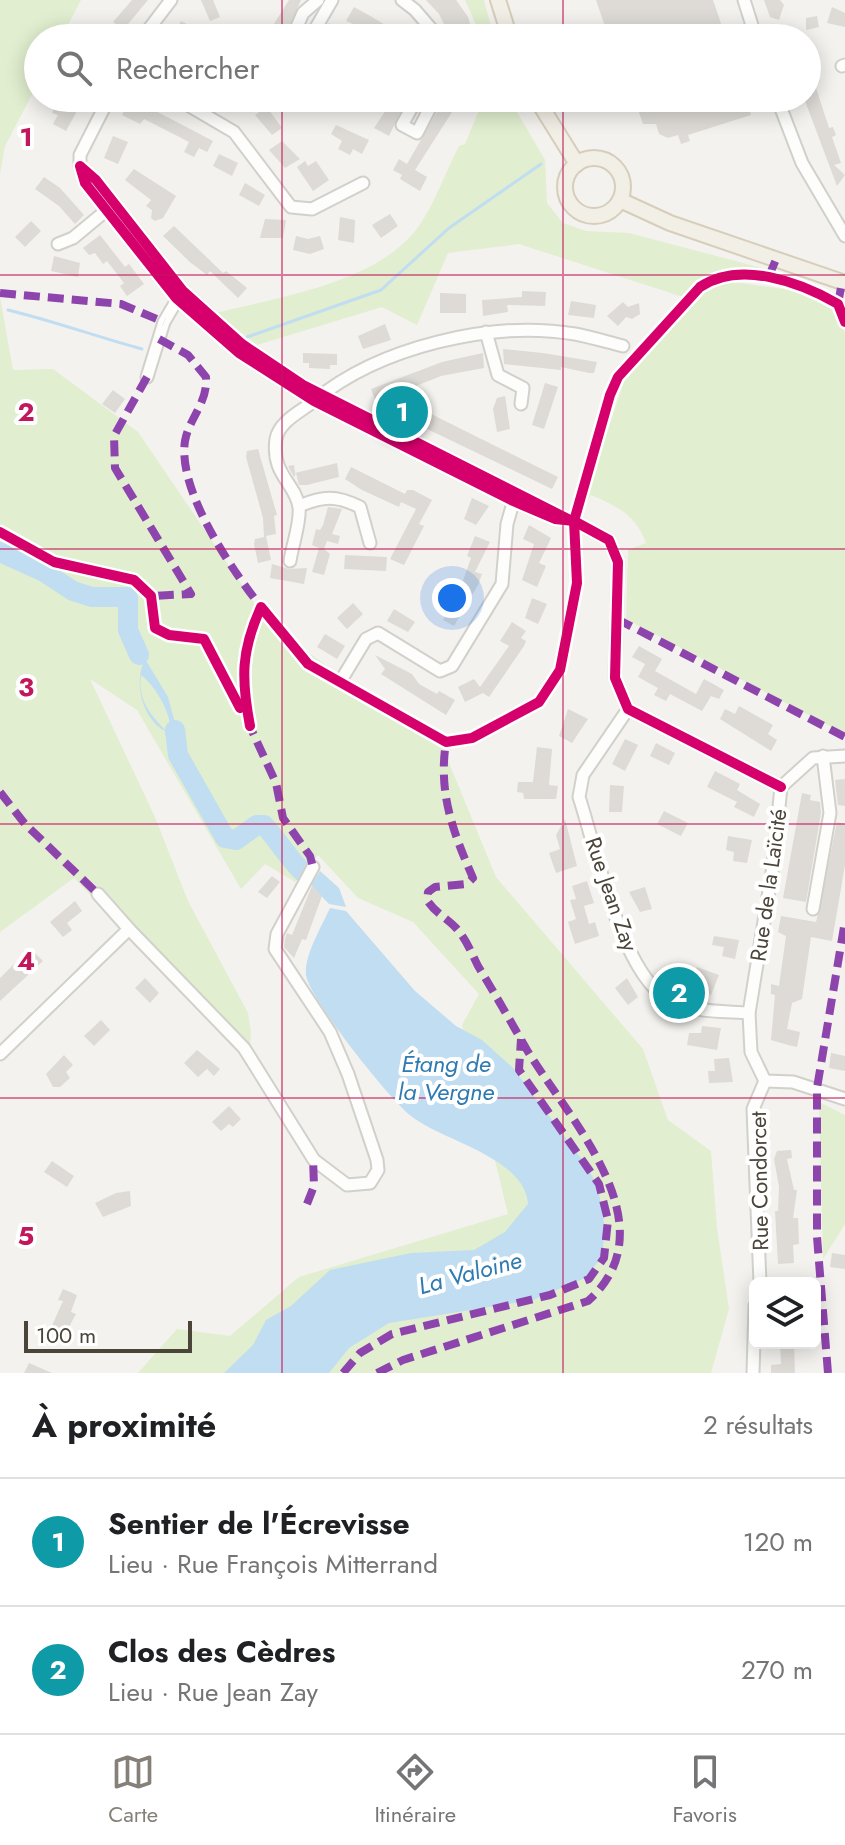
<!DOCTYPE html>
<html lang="fr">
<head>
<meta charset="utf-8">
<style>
  :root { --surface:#fff; --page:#f2f2f2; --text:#202124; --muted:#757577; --line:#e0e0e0; --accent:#868178 }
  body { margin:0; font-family:Jost,sans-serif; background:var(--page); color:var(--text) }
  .controls { position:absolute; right:24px; bottom:24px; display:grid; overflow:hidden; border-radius:12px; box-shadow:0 4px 20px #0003 }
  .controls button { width:72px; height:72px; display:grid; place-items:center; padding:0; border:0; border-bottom:2px solid var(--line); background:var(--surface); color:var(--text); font:40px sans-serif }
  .scale { position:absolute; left:24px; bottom:20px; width:168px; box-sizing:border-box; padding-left:8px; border:4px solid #4b4439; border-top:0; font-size:22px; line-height:28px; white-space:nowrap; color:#4b4439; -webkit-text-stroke:6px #fff; paint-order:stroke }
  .you { position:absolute; left:452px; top:598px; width:28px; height:28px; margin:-20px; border:6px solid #fff; border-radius:50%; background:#1a73e8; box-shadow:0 0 0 12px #1a73e833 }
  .badge { display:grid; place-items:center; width:52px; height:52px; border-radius:50%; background:var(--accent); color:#fff; font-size:26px; font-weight:700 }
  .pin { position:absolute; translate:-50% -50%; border:4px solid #fff; box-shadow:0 2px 8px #0006 }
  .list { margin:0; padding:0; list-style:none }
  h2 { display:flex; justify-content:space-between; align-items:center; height:104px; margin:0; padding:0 32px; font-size:34px }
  h2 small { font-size:26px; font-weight:400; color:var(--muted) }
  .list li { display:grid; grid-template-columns:52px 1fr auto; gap:24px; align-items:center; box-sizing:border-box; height:128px; padding:0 32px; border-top:2px solid var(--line) }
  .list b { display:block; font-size:30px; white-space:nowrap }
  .list p { margin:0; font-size:26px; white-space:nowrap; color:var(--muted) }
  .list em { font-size:26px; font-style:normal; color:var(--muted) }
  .icon { flex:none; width:44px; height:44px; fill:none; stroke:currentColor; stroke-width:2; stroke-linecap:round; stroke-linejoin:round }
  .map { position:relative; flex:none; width:845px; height:1373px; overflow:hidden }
  .search { position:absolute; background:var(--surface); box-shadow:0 4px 20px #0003; left:24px; right:24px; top:24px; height:88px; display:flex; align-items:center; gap:20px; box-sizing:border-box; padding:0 28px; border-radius:44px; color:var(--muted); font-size:30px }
  .sheet { height:360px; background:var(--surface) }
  nav { display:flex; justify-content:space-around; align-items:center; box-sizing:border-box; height:112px; border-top:2px solid var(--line); background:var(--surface); font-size:22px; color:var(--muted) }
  nav a { display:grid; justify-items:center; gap:4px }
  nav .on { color:var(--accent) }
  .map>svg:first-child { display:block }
  .green { fill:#e1eecf }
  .water { fill:#c0ddf1; fill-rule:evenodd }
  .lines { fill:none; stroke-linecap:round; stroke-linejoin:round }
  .stream { stroke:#c0ddf1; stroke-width:3 }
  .river { stroke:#c0ddf1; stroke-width:20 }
  .building { fill:#dedbd6 }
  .minor-casing { stroke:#d2d0cb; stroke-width:15 }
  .major-casing { stroke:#d6cebb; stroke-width:18 }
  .minor { stroke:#fdfdfc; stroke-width:11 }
  .major { stroke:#f2efe6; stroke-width:14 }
  .quiet { stroke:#8e44ad; stroke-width:8; stroke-dasharray:16 8; stroke-linecap:butt }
  .cycleway-casing { stroke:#fff; stroke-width:15 }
  .cycleway { stroke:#d6006c; stroke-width:10 }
  .grid { fill:none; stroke:#c2185b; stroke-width:2; stroke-opacity:0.55 }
  .labels { text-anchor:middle; stroke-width:8; stroke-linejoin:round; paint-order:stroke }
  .street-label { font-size:22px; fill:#4b4439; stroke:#fff }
  .water-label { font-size:24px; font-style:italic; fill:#2e7ab2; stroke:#fff }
  .grid-label { font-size:26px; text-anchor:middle; font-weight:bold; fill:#c2185b; stroke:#fff; stroke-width:8; stroke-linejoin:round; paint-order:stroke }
</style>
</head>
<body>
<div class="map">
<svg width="845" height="1373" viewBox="0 0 845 1373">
  <rect width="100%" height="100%" fill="#f4f2ee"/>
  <g class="green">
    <polygon points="0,0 81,0 61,38 38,38 38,83 5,146 0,174"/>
    <polygon points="465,0 484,0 494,38 482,38"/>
    <path d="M484,98H509L545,160L547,203L563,223L586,231L629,233L766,269L759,274L704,276L683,297L519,244L448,253L417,325L382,307L257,345L217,313C281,296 381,283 421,223C436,200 446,171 459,146L465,144Z"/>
    <path d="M726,281L805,292L831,291L845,333V734L626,619L628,550L646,543C636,515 617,506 591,495L581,512L625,378L704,290Z"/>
    <polygon points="0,297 13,370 53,369 138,432 270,626 442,746 496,877 643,1049 668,1120 711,1151 717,1228 729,1309 711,1373 138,1373 177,1329 230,1336 299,1277 508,1214 462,1025 479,994 413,922 358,898 318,855 295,882 265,864 241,889 137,710 90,679 155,817 188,901 248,1013 251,1032 249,1062 74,878 0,932"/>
    <polygon points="819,1102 845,1115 845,1224 823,1259"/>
  </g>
  <g class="water">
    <path d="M0,551L45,570L77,591L99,596L119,591L133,605L136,644L168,697L184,756L219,824L232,837L257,822L267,824L293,861L307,871L305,874C288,859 279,841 264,825H257L236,840L225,838L201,800L187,764L168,748L165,731C144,720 134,686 143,664L128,630V601L119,595L92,597L73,591L44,572L21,564ZM141,675C161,691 176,724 171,749L169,734C153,717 137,702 141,675Z"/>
    <polygon points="320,871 339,888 346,907 329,904 311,885"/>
    <path d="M330,908L346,911L415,991L456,1026L482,1040L513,1068L586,1165L598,1187L605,1229L602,1257L585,1278L533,1300L389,1323L349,1348L329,1373H224L253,1345L266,1320L291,1306L330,1270L411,1253L474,1250L505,1232L528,1204C525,1157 442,1141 411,1116C389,1099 309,998 306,975C304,955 322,926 330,908Z"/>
  </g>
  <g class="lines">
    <g class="stream">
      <path d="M8,310C54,321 97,337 142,349"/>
      <polyline points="247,337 381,290 449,228 541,164"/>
    </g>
    <g class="river">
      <polyline points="0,552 44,572 73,591 92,597 128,597 128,630 139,655"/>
      <path d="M175,730L178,755L225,838L236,840L257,825H264C279,841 288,859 305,874"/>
    </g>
  </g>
  <g class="building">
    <polygon points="132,0 148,0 123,30 113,22"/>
    <polygon points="201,0 213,0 220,17 210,21"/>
    <polygon points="289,0 301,0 284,38 265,38"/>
    <polygon points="426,0 456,0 468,17 474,38 451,38 439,14"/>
    <polygon points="596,0 713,0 726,38 609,38"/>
    <polygon points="764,0 780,0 784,5 779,20 770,17"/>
    <polygon points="354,7 372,17 407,38 387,38 346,21"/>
    <polygon points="832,7 845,13 845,27 827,23"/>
    <polygon points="817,16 819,27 806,30 806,18"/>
    <polygon points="181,21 195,28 190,38 172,38"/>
    <polygon points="329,23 341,30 336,38 320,38"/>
    <polygon points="808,63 829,128 833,127 836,135 832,137 841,163 834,165 845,175 837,186 805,101"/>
    <polygon points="60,98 84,98 66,131 53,124 58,115 52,113"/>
    <polygon points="131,98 213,141 207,152 199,148 194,157 184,152 189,142 144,119 140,124 122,115"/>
    <polygon points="399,98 407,98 389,136 374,128 388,107 392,109"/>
    <polygon points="445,98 461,98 415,170 427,177 420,191 400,179 402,175 393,170 399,159 407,164"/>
    <polygon points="634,98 746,98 751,115 688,135 690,141 681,144 678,135 668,138 659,134 656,124 643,124"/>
    <polygon points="267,107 282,128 272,135 255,115"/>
    <polygon points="336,125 369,140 362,154 353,149 350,155 338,149 342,141 331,134"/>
    <polygon points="113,136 128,142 118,164 104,158"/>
    <polygon points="282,141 300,159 285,168 269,150"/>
    <polygon points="219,154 238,163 232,176 213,166"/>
    <polygon points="305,161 308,166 316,161 329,180 313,191 297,167"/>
    <polygon points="134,169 176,196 163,218 155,221 151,218 152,210 146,206 151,200 125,180"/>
    <polygon points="44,177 60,188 84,215 75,224 59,206 35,189"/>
    <polygon points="245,183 265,195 259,206 239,195"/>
    <polygon points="390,214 398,226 381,238 372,225"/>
    <polygon points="340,217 355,220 354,243 338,240"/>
    <polygon points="265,219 286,220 283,238 260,238"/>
    <polygon points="31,221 41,231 25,247 15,237"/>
    <polygon points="174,226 223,273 226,271 247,288 238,298 210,271 207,275 191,263 163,236"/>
    <polygon points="100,235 125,267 129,264 144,284 127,296 120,286 124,283 107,261 103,264 95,253 89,255 83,248"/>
    <polygon points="296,236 308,239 320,236 324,249 310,254 293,250"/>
    <polygon points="54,256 80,263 78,277 51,271"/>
    <polygon points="522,291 546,292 545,306 507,305 508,312 483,316 482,300 522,297"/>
    <polygon points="440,293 466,294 466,313 440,313"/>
    <polygon points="571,301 596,305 594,318 568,315"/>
    <polygon points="623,302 628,307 639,303 640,314 632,319 626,317 618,326 607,316"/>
    <polygon points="385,324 391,340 363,349 358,336"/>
    <polygon points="503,349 543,353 597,362 594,373 589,373 561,367 561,370 504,364"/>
    <polygon points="303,353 337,354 337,365 330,365 330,369 309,368 309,363 303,363"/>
    <polygon points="483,353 484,368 441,376 376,402 371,389 442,362"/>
    <polygon points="545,383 558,387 544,429 532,425"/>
    <polygon points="113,390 125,399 115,413 102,404"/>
    <polygon points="505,396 510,429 497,432 493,409 497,398"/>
    <polygon points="413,405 558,477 552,489 425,428 408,417"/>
    <polygon points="258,449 277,515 274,516 276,534 266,536 271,560 258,563 254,544 255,539 264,537 263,518 246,457 247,451"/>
    <polygon points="337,463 339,477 307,485 299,485 296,473 294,477 288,466 294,465 295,473"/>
    <polygon points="351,467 405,494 407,490 413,490 432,500 419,524 424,526 404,565 390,559 416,509 401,502 399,507 362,490 345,479"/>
    <polygon points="472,498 489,506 476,525 464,519"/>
    <polygon points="328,507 342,509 332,534 340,536 338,544 327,541 324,549 330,554 324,575 312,572 319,548 312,545 316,529 320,530 323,525"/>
    <polygon points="529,525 551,538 539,563 546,566 537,587 522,580 534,544 523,539"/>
    <polygon points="475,536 490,542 475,572 482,574 478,585 454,626 443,620 460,589 471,558 467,556"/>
    <polygon points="345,555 387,557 386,571 344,569"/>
    <polygon points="272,564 289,569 307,568 304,584 270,578"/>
    <polygon points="532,598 547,604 538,624 525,618"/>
    <polygon points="353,603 363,614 347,629 337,618"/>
    <polygon points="394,609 415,622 408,632 387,621"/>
    <polygon points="512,622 526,631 521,638 526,641 524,646 489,697 483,693 465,702 458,687 474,679 480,687 509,646 500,641"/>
    <polygon points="325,634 345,646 337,659 317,647"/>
    <polygon points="639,646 662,659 655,671 696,694 704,679 724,690 719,699 711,696 702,711 670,694 666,701 654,695 658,688 638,677 645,664 632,657"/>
    <polygon points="375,655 412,674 419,684 437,694 439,691 455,700 446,715 381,674 385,669"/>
    <polygon points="739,706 773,725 768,734 777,740 771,751 720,719 725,709 735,714"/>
    <polygon points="568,709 588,719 572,743 559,736"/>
    <polygon points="625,739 638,745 625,771 612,764"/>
    <polygon points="656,743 675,753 669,765 650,756"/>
    <polygon points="537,747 552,749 549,785 558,786 556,799 524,799 523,793 517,792 518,782 533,782"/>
    <polygon points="715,771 740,784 737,790 760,804 754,817 734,807 737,802 707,787"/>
    <polygon points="845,779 845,806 838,805 835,780"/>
    <polygon points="610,785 624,786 622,812 609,812"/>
    <polygon points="802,793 811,795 810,800 820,802 821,813 806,902 783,898"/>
    <polygon points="664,811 688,823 681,836 657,824"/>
    <polygon points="565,819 577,866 556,873 549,853 560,849 556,835"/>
    <polygon points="837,822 845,824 845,865 832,941 811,937 802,999 792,1003 787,1029 800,1032 797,1047 788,1045 771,1040 775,995 771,994 771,984 779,986 786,936 778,932 781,916 816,922"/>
    <polygon points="728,836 752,840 747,863 733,861 734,852 726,850"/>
    <polygon points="272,876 280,882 267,898 258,892"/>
    <polygon points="587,881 594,903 584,906 589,924 595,922 599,936 575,944 568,922 576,919 570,900 576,899 572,886"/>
    <polygon points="312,886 322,896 306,940 302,939 294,958 284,947 285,939 287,933 292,935"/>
    <polygon points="645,887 652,909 640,912 629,892"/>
    <polygon points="75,901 82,911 67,923 72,930 63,937 50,922"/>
    <polygon points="714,936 739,940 735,959 722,956 724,947 712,945"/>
    <polygon points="30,948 43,961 0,1001 0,978"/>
    <polygon points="697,967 719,975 711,995 689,987"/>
    <polygon points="145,978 159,993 150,1003 135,988"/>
    <polygon points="627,978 638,997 628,1005 615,988"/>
    <polygon points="101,1020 110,1030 94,1046 84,1036"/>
    <polygon points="702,1026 721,1028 717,1050 687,1045 689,1033 701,1033"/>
    <polygon points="197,1050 220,1069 214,1076 207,1069 198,1077 184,1063"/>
    <polygon points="831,1053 845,1056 845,1071 829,1068"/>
    <polygon points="64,1055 73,1065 66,1072 70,1078 60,1087 53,1087 46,1074"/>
    <polygon points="729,1058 733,1082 709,1083 708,1071 715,1071 714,1059"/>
    <polygon points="229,1106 241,1119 233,1127 229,1124 221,1131 212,1122"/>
    <polygon points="791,1150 792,1158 787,1159 794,1190 797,1190 793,1218 798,1218 799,1244 793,1245 794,1263 778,1264 775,1211 778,1211 779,1187 774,1159 777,1151"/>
    <polygon points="52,1161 74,1176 67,1187 44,1172"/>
    <polygon points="130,1191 131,1206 103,1217 95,1203 116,1193"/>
    <polygon points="832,1253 845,1255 845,1269 830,1267"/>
    <polygon points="63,1289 77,1295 71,1312 76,1314 64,1336 50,1330 63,1301 58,1300"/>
    <polygon points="780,1343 794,1343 795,1373 771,1373 771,1365 781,1364"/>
    <polygon points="29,1363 52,1373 24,1373"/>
  </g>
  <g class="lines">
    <g class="minor-casing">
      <g id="minor">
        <polyline points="402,0 415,10 439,38"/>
        <polyline points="744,0 756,38"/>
        <polyline points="142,38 171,0"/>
        <polyline points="292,38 303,13 318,0"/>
        <polyline points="310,38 332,0"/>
        <polyline points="842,66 845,65"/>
        <polyline points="176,98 234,132 291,207 312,209 363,183"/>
        <polyline points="417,98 402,125 417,133 435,98"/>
        <polyline points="777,98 802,163 845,236"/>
        <polyline points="80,166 80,155 109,98"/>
        <polyline points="58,244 73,238 108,209"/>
        <polyline points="486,332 498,375 523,388 521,404"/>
        <polyline points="147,377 164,322 181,293"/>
        <path d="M299,506C323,496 336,495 360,507L370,543"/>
        <polyline points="570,520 303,385 242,344 183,291 96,180 80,166 85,183 176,298 239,353 314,401 513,501 555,519 574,521 609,540 618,562 615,678 628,709 781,787"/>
        <path d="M290,561C292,546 301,522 299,507C295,482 271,475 276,439C279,421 302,411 314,401C379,347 492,320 575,334C591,337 607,342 623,346"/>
        <polyline points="340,682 366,639 378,633 440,671 452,666 502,584 507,524 515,496"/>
        <path d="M628,709L583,775L579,797C596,848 620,969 666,998C690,1013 722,1011 749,1013"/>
        <polyline points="781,787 813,758 845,756"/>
        <polyline points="98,894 129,929"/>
        <polyline points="813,909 830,813 823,756"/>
        <polyline points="0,1054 129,929 244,1048 314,1160 347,1185 370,1183 378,1170 377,1160 348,1074 330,1032 275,949 277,934 313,867"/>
        <polyline points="765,1081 751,1052 749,1013 773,866 781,787"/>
        <polyline points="765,1081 793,1082 845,1099"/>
        <polyline points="760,1283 753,1109 765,1081"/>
        <polyline points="753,1373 755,1306"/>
      </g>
    </g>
    <g class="major-casing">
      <g id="major">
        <polyline points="498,0 510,38"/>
        <polyline points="536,98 577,164"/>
        <circle cx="594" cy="187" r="29"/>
        <polyline points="620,200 670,223 845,283"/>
      </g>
    </g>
    <use href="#minor" class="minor"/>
    <use href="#major" class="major"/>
    <g class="quiet">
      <polyline points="769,276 777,257"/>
      <polyline points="0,293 121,304 164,322"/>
      <polyline points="838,304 842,282"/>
      <path d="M159,339L188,355L206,377C208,403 189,418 185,441C177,492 235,575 266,613"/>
      <polyline points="147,377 114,436 115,468 191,594 151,596"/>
      <polyline points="617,619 845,737"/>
      <polyline points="247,720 276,783 283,818 310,856 313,867"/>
      <polyline points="0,792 25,824 98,894"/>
      <polyline points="307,1204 314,1186 313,1158"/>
      <polyline points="343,1373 360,1353 392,1334 550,1295 589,1279 604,1258 608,1220 599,1184 519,1070 521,1039"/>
      <path d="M377,1373L403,1360L588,1301C672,1226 568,1118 527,1050C511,1022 495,994 478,966C472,954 466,939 457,929C447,918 435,913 427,900L428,892L435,887L467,884L473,878C453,832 438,793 446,742"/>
      <polyline points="828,1373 817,1237 817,1088 845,921"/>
    </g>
    <g class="cycleway-casing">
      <g id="cycleway">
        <polyline points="570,520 303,385 242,344 183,291 96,180 80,166 85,183 176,298 239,353 314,401 513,501 555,519 574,521 609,540 618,562 615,678 628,709 781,787"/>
        <polyline points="0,532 54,562 134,580 151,596 155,628 169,635 204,639 240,708"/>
        <path d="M250,726C241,678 241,651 261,607L308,664L446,742L472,738L539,702L560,670L577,583L574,521L610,395L618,377L700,287C740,260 800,282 838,304L845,322"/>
      </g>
    </g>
    <use href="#cycleway" class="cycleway"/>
  </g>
  <path class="grid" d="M282,0V38M563,0V38M282,98V1373M563,98V1373M0,275H845M0,549H845M0,824H845M0,1098H845"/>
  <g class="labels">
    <g class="street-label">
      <text transform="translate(768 885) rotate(-82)" y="8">Rue de la Laïcité</text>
      <text transform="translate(612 894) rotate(71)" y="8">Rue Jean Zay</text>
      <text transform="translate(759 1181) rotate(-91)" y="8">Rue Condorcet</text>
    </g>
    <g class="water-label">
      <text x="446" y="1072">Étang de<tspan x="446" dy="28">la Vergne</tspan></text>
      <text transform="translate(470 1273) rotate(-15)" y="8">La Valoine</text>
    </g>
  </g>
  <g class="grid-label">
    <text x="26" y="146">1</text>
    <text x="26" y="421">2</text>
    <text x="26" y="696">3</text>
    <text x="26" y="970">4</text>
    <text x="26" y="1245">5</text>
  </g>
</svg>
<div class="controls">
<button><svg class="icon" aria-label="layers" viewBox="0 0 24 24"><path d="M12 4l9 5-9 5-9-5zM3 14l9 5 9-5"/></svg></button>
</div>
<div class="scale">100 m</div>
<div class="you"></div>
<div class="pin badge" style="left:402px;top:412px;background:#0f9aa8">1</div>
<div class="pin badge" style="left:679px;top:993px;background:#0f9aa8">2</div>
<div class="search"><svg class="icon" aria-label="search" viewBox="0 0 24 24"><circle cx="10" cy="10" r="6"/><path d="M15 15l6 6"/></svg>Rechercher</div>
</div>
<section class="sheet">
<h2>À proximité<small>2 résultats</small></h2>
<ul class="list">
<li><span class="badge" style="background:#0f9aa8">1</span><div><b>Sentier de l'Écrevisse</b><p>Lieu · Rue François Mitterrand</p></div><em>120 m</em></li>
<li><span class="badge" style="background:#0f9aa8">2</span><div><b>Clos des Cèdres</b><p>Lieu · Rue Jean Zay</p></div><em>270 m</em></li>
</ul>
</section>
<nav>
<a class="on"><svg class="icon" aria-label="map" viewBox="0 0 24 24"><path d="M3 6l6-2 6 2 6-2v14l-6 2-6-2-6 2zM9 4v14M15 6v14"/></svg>Carte</a>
<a><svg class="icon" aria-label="directions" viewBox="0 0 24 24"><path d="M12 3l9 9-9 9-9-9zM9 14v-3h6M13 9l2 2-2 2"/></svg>Itinéraire</a>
<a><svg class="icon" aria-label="saved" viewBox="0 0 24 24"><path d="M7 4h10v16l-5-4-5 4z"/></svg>Favoris</a>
</nav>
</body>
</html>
